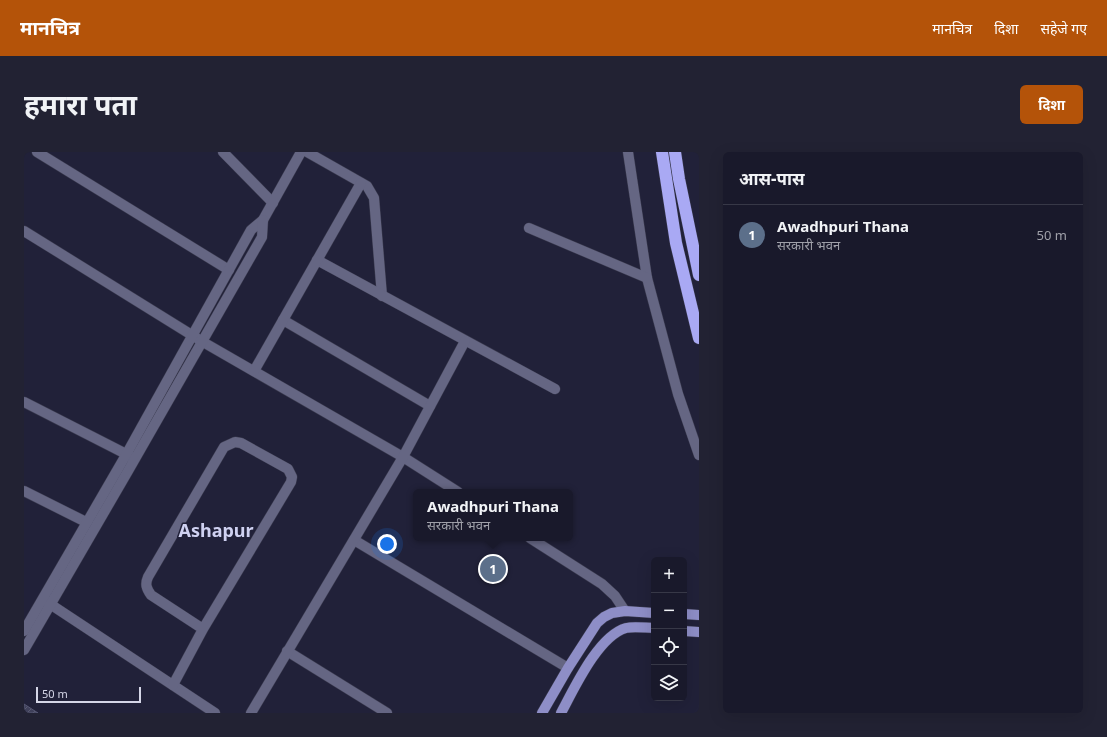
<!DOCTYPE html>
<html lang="hi">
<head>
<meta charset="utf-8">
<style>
  :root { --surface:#19192b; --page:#223; --text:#f1f3f6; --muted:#9fa0a9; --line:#373847; --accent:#b45309 }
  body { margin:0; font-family:"Noto Sans","Noto Sans Devanagari",sans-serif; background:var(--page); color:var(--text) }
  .controls { position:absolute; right:12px; bottom:12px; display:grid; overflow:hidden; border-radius:6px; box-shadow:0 4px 16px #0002 }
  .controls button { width:36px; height:36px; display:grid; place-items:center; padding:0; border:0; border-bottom:1px solid var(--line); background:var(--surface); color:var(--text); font:20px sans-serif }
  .scale { position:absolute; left:12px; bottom:10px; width:105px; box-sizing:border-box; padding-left:4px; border:2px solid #d5d6e7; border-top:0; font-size:11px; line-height:14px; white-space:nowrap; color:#d5d6e7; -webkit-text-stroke:3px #212139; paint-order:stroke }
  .you { position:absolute; left:363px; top:392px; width:14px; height:14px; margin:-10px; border:3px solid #fff; border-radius:50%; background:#1a73e8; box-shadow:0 0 0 6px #1a73e833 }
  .badge { display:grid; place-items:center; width:26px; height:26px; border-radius:50%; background:var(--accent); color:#fff; font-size:13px; font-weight:700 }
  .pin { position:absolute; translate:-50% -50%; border:2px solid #fff; box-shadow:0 1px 4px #0006 }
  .popup { position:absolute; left:389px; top:337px; width:160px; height:52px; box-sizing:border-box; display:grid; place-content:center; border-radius:6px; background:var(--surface); filter:drop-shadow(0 1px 3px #0005); font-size:13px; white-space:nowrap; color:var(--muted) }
  .popup b { font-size:15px; color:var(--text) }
  .popup::after { content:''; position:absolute; left:50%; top:100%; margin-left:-8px; border:8px solid transparent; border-top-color:var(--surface) }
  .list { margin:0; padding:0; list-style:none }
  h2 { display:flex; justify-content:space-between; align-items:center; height:52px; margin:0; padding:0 16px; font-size:17px }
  h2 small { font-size:13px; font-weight:400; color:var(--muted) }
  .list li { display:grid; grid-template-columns:26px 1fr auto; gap:12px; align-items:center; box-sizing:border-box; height:60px; padding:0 16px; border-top:1px solid var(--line) }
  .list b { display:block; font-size:15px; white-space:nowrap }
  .list p { margin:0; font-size:13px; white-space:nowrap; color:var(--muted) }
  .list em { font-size:13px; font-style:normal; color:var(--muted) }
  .icon { flex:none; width:22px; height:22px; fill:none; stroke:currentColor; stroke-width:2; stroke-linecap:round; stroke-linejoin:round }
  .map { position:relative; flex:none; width:675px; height:561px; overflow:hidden; border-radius:6px }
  header { display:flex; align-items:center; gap:24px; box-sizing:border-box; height:56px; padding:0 20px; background:var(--accent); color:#fff }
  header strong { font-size:19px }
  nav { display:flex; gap:22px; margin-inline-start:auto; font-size:14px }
  .intro { display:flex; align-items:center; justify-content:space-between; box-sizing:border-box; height:96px; padding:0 24px }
  h1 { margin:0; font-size:28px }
  .button { padding:10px 18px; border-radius:6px; background:var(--accent); color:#fff; font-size:14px; font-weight:700 }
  main { display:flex; gap:24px; padding:0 24px }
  aside { flex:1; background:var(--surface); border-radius:6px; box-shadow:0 4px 16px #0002 }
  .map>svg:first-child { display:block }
  .building { fill:url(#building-hatch); stroke:#575874 }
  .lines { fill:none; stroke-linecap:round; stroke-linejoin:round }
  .minor-casing { stroke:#3b3b4f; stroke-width:11 }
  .major-casing { stroke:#3b3b4f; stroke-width:11 }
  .highway-casing { stroke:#3b3b4f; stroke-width:13 }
  .minor { stroke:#656683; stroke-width:10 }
  .major { stroke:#8e8ec7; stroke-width:10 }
  .highway { stroke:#a9a9f4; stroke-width:12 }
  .labels { text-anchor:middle; stroke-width:3; stroke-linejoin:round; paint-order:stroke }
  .district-label { font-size:18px; font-weight:bold; fill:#cfd1f1; stroke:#212139 }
</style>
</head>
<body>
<header>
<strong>मानचित्र</strong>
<nav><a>मानचित्र</a><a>दिशा</a><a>सहेजे गए</a></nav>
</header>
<div class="intro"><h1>हमारा पता</h1><a class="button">दिशा</a></div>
<main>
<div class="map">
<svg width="675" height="561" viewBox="0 0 675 561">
  <defs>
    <pattern id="building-hatch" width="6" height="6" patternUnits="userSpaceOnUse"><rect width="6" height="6" fill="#3f405a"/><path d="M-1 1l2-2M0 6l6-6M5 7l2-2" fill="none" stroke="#5a5b72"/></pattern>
  </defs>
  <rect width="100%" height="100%" fill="#212139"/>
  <polygon class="building" points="0,552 14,561 0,561"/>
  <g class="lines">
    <g class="minor-casing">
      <g id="minor">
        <polyline points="13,0 205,118"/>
        <polyline points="199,0 249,51"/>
        <polyline points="283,0 343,34 350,46 358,144"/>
        <polyline points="604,0 623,126 654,242 675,303"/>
        <polyline points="505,76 623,126"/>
        <polyline points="0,79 179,190 379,305 434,340"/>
        <polyline points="293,108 531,237"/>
        <polyline points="259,168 406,254"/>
        <polyline points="230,219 337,31"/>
        <polyline points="0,250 108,305"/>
        <polyline points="0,339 62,370"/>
        <polyline points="506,386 578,432 591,444 601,459"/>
        <polyline points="330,388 544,516"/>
        <polyline points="23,450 191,561"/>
        <polyline points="0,479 102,303 227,78 239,68 277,0"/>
        <polyline points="0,498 104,319 238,85 239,68"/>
        <polyline points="263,499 363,561"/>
        <path d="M149,533L179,477L267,330L268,325L264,317L217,291L211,290L200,295L124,425C121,432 122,436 127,443L179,477"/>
        <polyline points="227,561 379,305 441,189"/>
      </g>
    </g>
    <g class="major-casing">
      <g id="major">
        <polyline points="660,462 675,463"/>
        <polyline points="660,479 675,480"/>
        <polyline points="518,561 544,516 573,471 580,465 588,461 601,459 630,461"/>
        <path d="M537,561C550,537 574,484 602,476C610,474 622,476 630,476"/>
      </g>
    </g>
    <g class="highway-casing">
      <g id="highway">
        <polyline points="638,0 652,91 675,186"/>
        <polyline points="651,0 655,27 675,123"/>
      </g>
    </g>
    <use href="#minor" class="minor"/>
    <use href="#major" class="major"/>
    <use href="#highway" class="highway"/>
  </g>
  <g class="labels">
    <g class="district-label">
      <text x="192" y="385">Ashapur</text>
    </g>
  </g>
</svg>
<div class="controls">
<button>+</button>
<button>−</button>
<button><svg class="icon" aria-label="locate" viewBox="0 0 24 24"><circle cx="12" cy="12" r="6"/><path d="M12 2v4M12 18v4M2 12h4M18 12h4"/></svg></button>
<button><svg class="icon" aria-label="layers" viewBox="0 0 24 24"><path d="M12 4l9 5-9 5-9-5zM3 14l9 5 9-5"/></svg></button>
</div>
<div class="scale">50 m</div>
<div class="you"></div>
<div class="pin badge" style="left:469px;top:417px;background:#5c6f8a">1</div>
<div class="popup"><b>Awadhpuri Thana</b>सरकारी भवन</div>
</div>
<aside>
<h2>आस-पास<small></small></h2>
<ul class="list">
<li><span class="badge" style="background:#5c6f8a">1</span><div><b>Awadhpuri Thana</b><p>सरकारी भवन</p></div><em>50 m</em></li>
</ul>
</aside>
</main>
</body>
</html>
